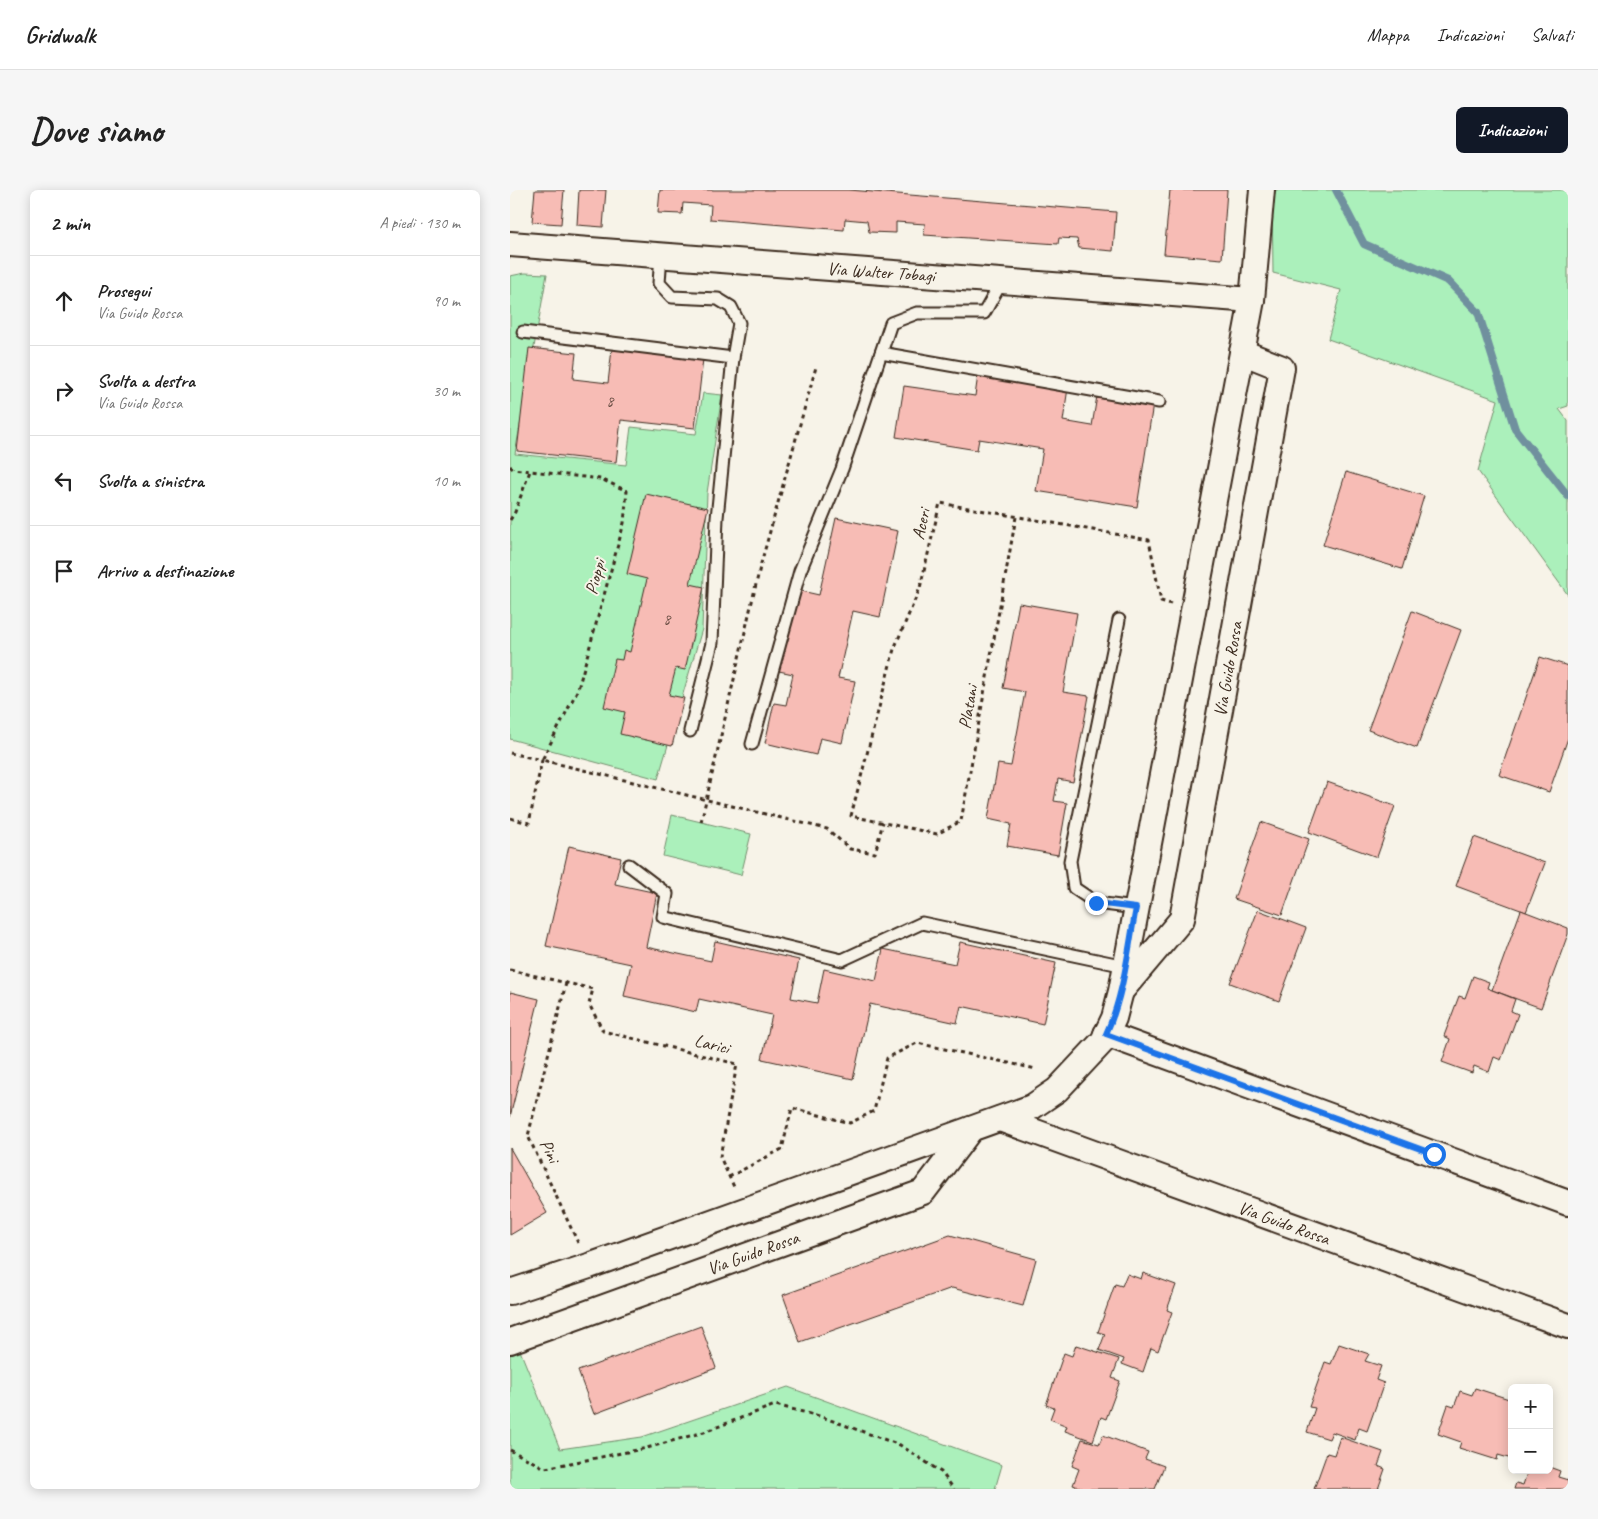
<!DOCTYPE html>
<html lang="it">
<head>
<meta charset="utf-8">
<style>
  :root { --surface:#fff; --page:#f6f6f6; --text:#222; --muted:#767676; --line:#e0e0e0; --accent:#111827 }
  body { margin:0; font-family:Caveat,sans-serif; background:var(--page); color:var(--text) }
  .controls { position:absolute; right:15px; bottom:15px; display:grid; overflow:hidden; border-radius:8px; box-shadow:0 2px 12px #0003 }
  .controls button { width:45px; height:45px; display:grid; place-items:center; padding:0; border:0; border-bottom:1px solid var(--line); background:var(--surface); color:var(--text); font:25px sans-serif }
  .stop { position:absolute; width:15px; height:15px; margin:-11px; border:4px solid #1a73e8; border-radius:50%; background:#fff }
  .stop.end { background:#1a73e8; border-color:#fff; box-shadow:0 1px 5px #0008 }
  .list { margin:0; padding:0; list-style:none }
  h2 { display:flex; justify-content:space-between; align-items:center; height:65px; margin:0; padding:0 20px; font-size:21px }
  h2 small { font-size:16px; font-weight:400; color:var(--muted) }
  .list li { display:grid; grid-template-columns:32px 1fr auto; gap:15px; align-items:center; box-sizing:border-box; height:90px; padding:0 20px; border-top:1px solid var(--line) }
  .list b { display:block; font-size:19px; white-space:nowrap }
  .list p { margin:0; font-size:16px; white-space:nowrap; color:var(--muted) }
  .list em { font-size:16px; font-style:normal; color:var(--muted) }
  .icon { flex:none; width:28px; height:28px; fill:none; stroke:currentColor; stroke-width:2; stroke-linecap:round; stroke-linejoin:round }
  .map { position:relative; flex:none; width:1058px; height:1299px; overflow:hidden; border-radius:8px }
  header { display:flex; align-items:center; gap:30px; box-sizing:border-box; height:70px; padding:0 25px; background:var(--surface); border-bottom:1px solid var(--line) }
  header strong { font-size:24px }
  nav { display:flex; gap:28px; margin-inline-start:auto; font-size:18px }
  .intro { display:flex; align-items:center; justify-content:space-between; box-sizing:border-box; height:120px; padding:0 30px }
  h1 { margin:0; font-size:35px }
  .button { padding:12px 22px; border-radius:8px; background:var(--accent); color:#fff; font-size:18px; font-weight:700 }
  main { display:flex; gap:30px; padding:0 30px }
  aside { flex:1; background:var(--surface); border-radius:8px; box-shadow:0 2px 12px #0003 }
  .map>svg:first-child { display:block }
  .green { fill:#abf0bb; stroke:#738d6c }
  .lines { fill:none; stroke-linecap:round; stroke-linejoin:round }
  .stream { stroke:#6f909e; stroke-width:8 }
  .building { fill:#f7bcb5; stroke:#3b2a1e }
  .lane-casing { stroke:#3b2a1e; stroke-width:15 }
  .street-casing { stroke:#3b2a1e; stroke-width:28 }
  .path { stroke:#3b2a1e; stroke-width:3; stroke-dasharray:4 4; stroke-linecap:butt }
  .lane { stroke:#f7f3e8; stroke-width:11 }
  .street { stroke:#f7f3e8; stroke-width:24 }
  .route { stroke:#1a73e8; stroke-width:6 }
  .labels { text-anchor:middle; stroke-width:4; stroke-linejoin:round; paint-order:stroke }
  .number-label { font-size:15px; fill:#6a4e44 }
  .street-label { font-size:18px; fill:#3b2a1e; stroke:#f7f3e8 }
</style>
</head>
<body>
<header>
<strong>Gridwalk</strong>
<nav><a>Mappa</a><a>Indicazioni</a><a>Salvati</a></nav>
</header>
<div class="intro"><h1>Dove siamo</h1><a class="button">Indicazioni</a></div>
<main>
<aside>
<h2>2 min<small>A piedi · 130 m</small></h2>
<ul class="list">
<li><svg class="icon" aria-label="ahead" viewBox="0 0 24 24"><path d="M12 20V5M6 11l6-6 6 6"/></svg><div><b>Prosegui</b><p>Via Guido Rossa</p></div><em>90 m</em></li>
<li><svg class="icon" aria-label="right" viewBox="0 0 24 24"><path d="M7 20v-9h11M14 6l5 5-5 5"/></svg><div><b>Svolta a destra</b><p>Via Guido Rossa</p></div><em>30 m</em></li>
<li><svg class="icon" aria-label="left" viewBox="0 0 24 24"><path d="M17 20v-9H6M10 6l-5 5 5 5"/></svg><div><b>Svolta a sinistra</b></div><em>10 m</em></li>
<li><svg class="icon" aria-label="arrive" viewBox="0 0 24 24"><path d="M6 21V4h12l-3 4 3 4H6"/></svg><div><b>Arrivo a destinazione</b></div></li>
</ul>
</aside>
<div class="map">
<svg width="1058" height="1299" viewBox="0 0 1058 1299">
  <rect width="100%" height="100%" fill="#f7f3e8"/>
  <filter id="ink" filterUnits="userSpaceOnUse"><feTurbulence type="fractalNoise" baseFrequency=".02" numOctaves="2"/><feDisplacementMap in="SourceGraphic" scale="10" xChannelSelector="R" yChannelSelector="G"/><feConvolveMatrix kernelMatrix="1 2 1 2 8 2 1 2 1" color-interpolation-filters="sRGB"/></filter>
  <g filter="url(#ink)">
    <g class="green">
      <polygon points="762,0 1058,0 1058,216 1049,219 1058,231 1058,405 968,281 988,210 818,149 831,100 763,83"/>
      <polygon points="15,83 37,84 5,264 116,275 121,237 186,244 193,203 212,205 197,303 192,439 148,589 0,549 0,86"/>
      <polygon points="162,625 241,644 231,685 153,666"/>
      <polygon points="9,1158 50,1259 132,1247 278,1197 492,1275 485,1299 0,1299 0,1162"/>
    </g>
    <g class="lines">
      <polyline class="stream" points="826,0 854,54 938,91 968,122 1005,239 1058,306"/>
    </g>
    <g class="building">
      <polygon points="25,0 54,0 51,34 22,32"/>
      <polygon points="69,0 96,0 93,37 67,35"/>
      <polygon points="150,0 339,0 606,22 603,61 569,58 567,49 549,48 548,54 414,45 415,34 386,32 386,43 359,42 357,31 335,29 334,40 200,29 201,15 173,13 172,24 148,23"/>
      <polygon points="660,0 717,0 712,69 654,64"/>
      <polygon points="19,158 66,163 63,189 98,193 102,159 193,169 185,238 111,230 106,272 7,261"/>
      <polygon points="468,185 558,198 553,231 582,236 587,206 643,214 627,317 526,301 533,259 469,249 467,260 386,247 394,196 465,206"/>
      <polygon points="836,282 914,306 892,379 813,355"/>
      <polygon points="136,304 198,318 180,394 194,397 175,480 166,478 159,505 174,508 162,556 110,544 115,522 94,517 105,469 112,470 114,460 120,462 137,389 117,384"/>
      <polygon points="326,328 388,341 370,427 343,421 328,488 345,491 332,553 310,548 306,565 255,553 264,513 276,515 283,484 269,481 287,400 309,405"/>
      <polygon points="509,413 567,423 553,502 579,506 563,592 548,589 544,611 557,613 548,665 497,656 501,634 478,629 488,574 501,576 515,502 493,498"/>
      <polygon points="902,421 951,440 907,558 858,540"/>
      <polygon points="1030,467 1058,476 1058,548 1039,602 989,585"/>
      <polygon points="817,592 885,616 867,667 799,642"/>
      <polygon points="751,632 799,649 772,725 724,709"/>
      <polygon points="964,647 1035,673 1016,722 946,696"/>
      <polygon points="59,656 111,668 105,694 147,703 136,757 201,771 205,751 289,770 281,808 307,813 314,779 366,791 373,759 445,774 450,752 546,773 533,834 451,816 447,833 360,814 343,889 252,869 262,825 189,809 186,822 114,806 121,774 36,756"/>
      <polygon points="748,720 796,738 769,811 720,793"/>
      <polygon points="1011,720 1058,738 1058,744 1031,818 982,800"/>
      <polygon points="963,786 979,792 977,798 1005,809 1001,821 1008,824 991,870 984,867 979,882 964,876 962,883 932,872 940,849 934,846 949,806 955,808"/>
      <polygon points="0,802 29,809 0,927"/>
      <polygon points="0,958 37,1023 0,1045"/>
      <polygon points="440,1045 526,1069 513,1116 442,1098 290,1152 273,1105"/>
      <polygon points="633,1083 666,1095 657,1120 662,1122 648,1161 641,1158 633,1182 612,1174 614,1169 589,1160 595,1144 588,1142 605,1094 612,1096 617,1084 631,1089"/>
      <polygon points="191,1136 206,1178 84,1224 68,1181"/>
      <polygon points="829,1154 859,1164 855,1171 871,1176 866,1190 874,1193 857,1241 849,1238 845,1250 822,1242 819,1249 797,1242 805,1218 799,1217 815,1172 821,1174"/>
      <polygon points="566,1155 609,1169 602,1188 610,1191 596,1229 591,1227 583,1251 555,1241 557,1236 540,1229 544,1218 536,1215 554,1163 562,1166"/>
      <polygon points="965,1198 1002,1210 1002,1269 988,1265 987,1270 949,1258 951,1252 928,1244 938,1215 944,1217 950,1201 962,1205"/>
      <polygon points="593,1245 638,1262 635,1269 654,1276 645,1299 574,1299 563,1295 569,1279 562,1276 572,1249 589,1254"/>
      <polygon points="830,1247 873,1262 868,1276 875,1279 868,1299 804,1299 817,1263 824,1265"/>
      <polygon points="1039,1277 1050,1281 1048,1287 1058,1290 1058,1299 1004,1299 1006,1293 1013,1295 1018,1280 1039,1280"/>
    </g>
    <g class="lines">
      <g class="lane-casing">
        <g id="lane">
          <polyline points="151,65 149,93 162,107 208,109 221,117 229,133 223,168 207,328 202,453 180,541"/>
          <polyline points="13,142 223,168"/>
          <polyline points="371,163 649,212"/>
          <polyline points="609,430 560,671 564,698 586,713 626,718"/>
          <polyline points="242,554 290,381 332,279 381,133 407,123 474,123 492,91"/>
          <polyline points="119,675 157,704 153,727 332,770 412,733 615,776"/>
        </g>
      </g>
      <g class="street-casing">
        <g id="street">
          <polyline points="0,54 742,110"/>
          <polyline points="612,800 672,729 772,178 732,162"/>
          <polyline points="596,844 1058,1013"/>
          <polyline points="490,929 1058,1136"/>
          <polyline points="0,1102 79,1076 522,917 547,900 593,851 604,828 611,801 742,110 752,0"/>
          <polyline points="0,1151 413,1002 461,939"/>
        </g>
      </g>
      <g class="path">
        <polyline points="0,276 3,279 91,289 117,301 114,333 68,499 32,570 317,639 340,659 365,663 373,632"/>
        <polyline points="506,327 451,631 427,644 341,626 384,459 410,398 430,313 639,350 651,411 661,414"/>
        <polyline points="0,330 5,322 20,281"/>
        <polyline points="0,563 32,570 19,633 0,628"/>
        <polyline points="191,632 250,377 306,177"/>
        <polyline points="0,780 83,799 79,814 93,841 227,874 210,967 225,999"/>
        <polyline points="56,793 18,946 69,1055"/>
        <polyline points="219,987 272,959 282,918 340,933 364,921 377,868 407,853 526,879"/>
        <polyline points="0,1260 35,1278 137,1258 194,1242 265,1215 309,1226 390,1255 431,1282 444,1299"/>
      </g>
      <use href="#lane" class="lane"/>
      <use href="#street" class="street"/>
    </g>
  </g>
  <g class="lines" filter="url(#ink)">
    <path class="route" d="M586,713L626,718C618,760 614,805 596,844L924,964"/>
  </g>
  <g class="labels">
    <g class="number-label">
      <text x="100" y="216">8</text>
      <text x="157" y="434">8</text>
    </g>
    <g class="street-label">
      <text transform="translate(371 82) rotate(4)" y="6">Via Walter Tobagi</text>
      <text transform="translate(411 334) rotate(-77)" y="6">Aceri</text>
      <text transform="translate(85 387) rotate(-75)" y="6">Pioppi</text>
      <text transform="translate(718 479) rotate(-80)" y="6">Via Guido Rossa</text>
      <text transform="translate(458 517) rotate(-80)" y="6">Platani</text>
      <text transform="translate(202 854) rotate(14)" y="6">Larici</text>
      <text transform="translate(40 961) rotate(65)" y="6">Pini</text>
      <text transform="translate(774 1033) rotate(20)" y="6">Via Guido Rossa</text>
      <text transform="translate(243 1063) rotate(-20)" y="6">Via Guido Rossa</text>
    </g>
  </g>
</svg>
<div class="controls">
<button>+</button>
<button>−</button>
</div>
<div class="stop" style="left:924px;top:964px"></div>
<div class="stop end" style="left:586px;top:713px"></div>
</div>
</main>
</body>
</html>
